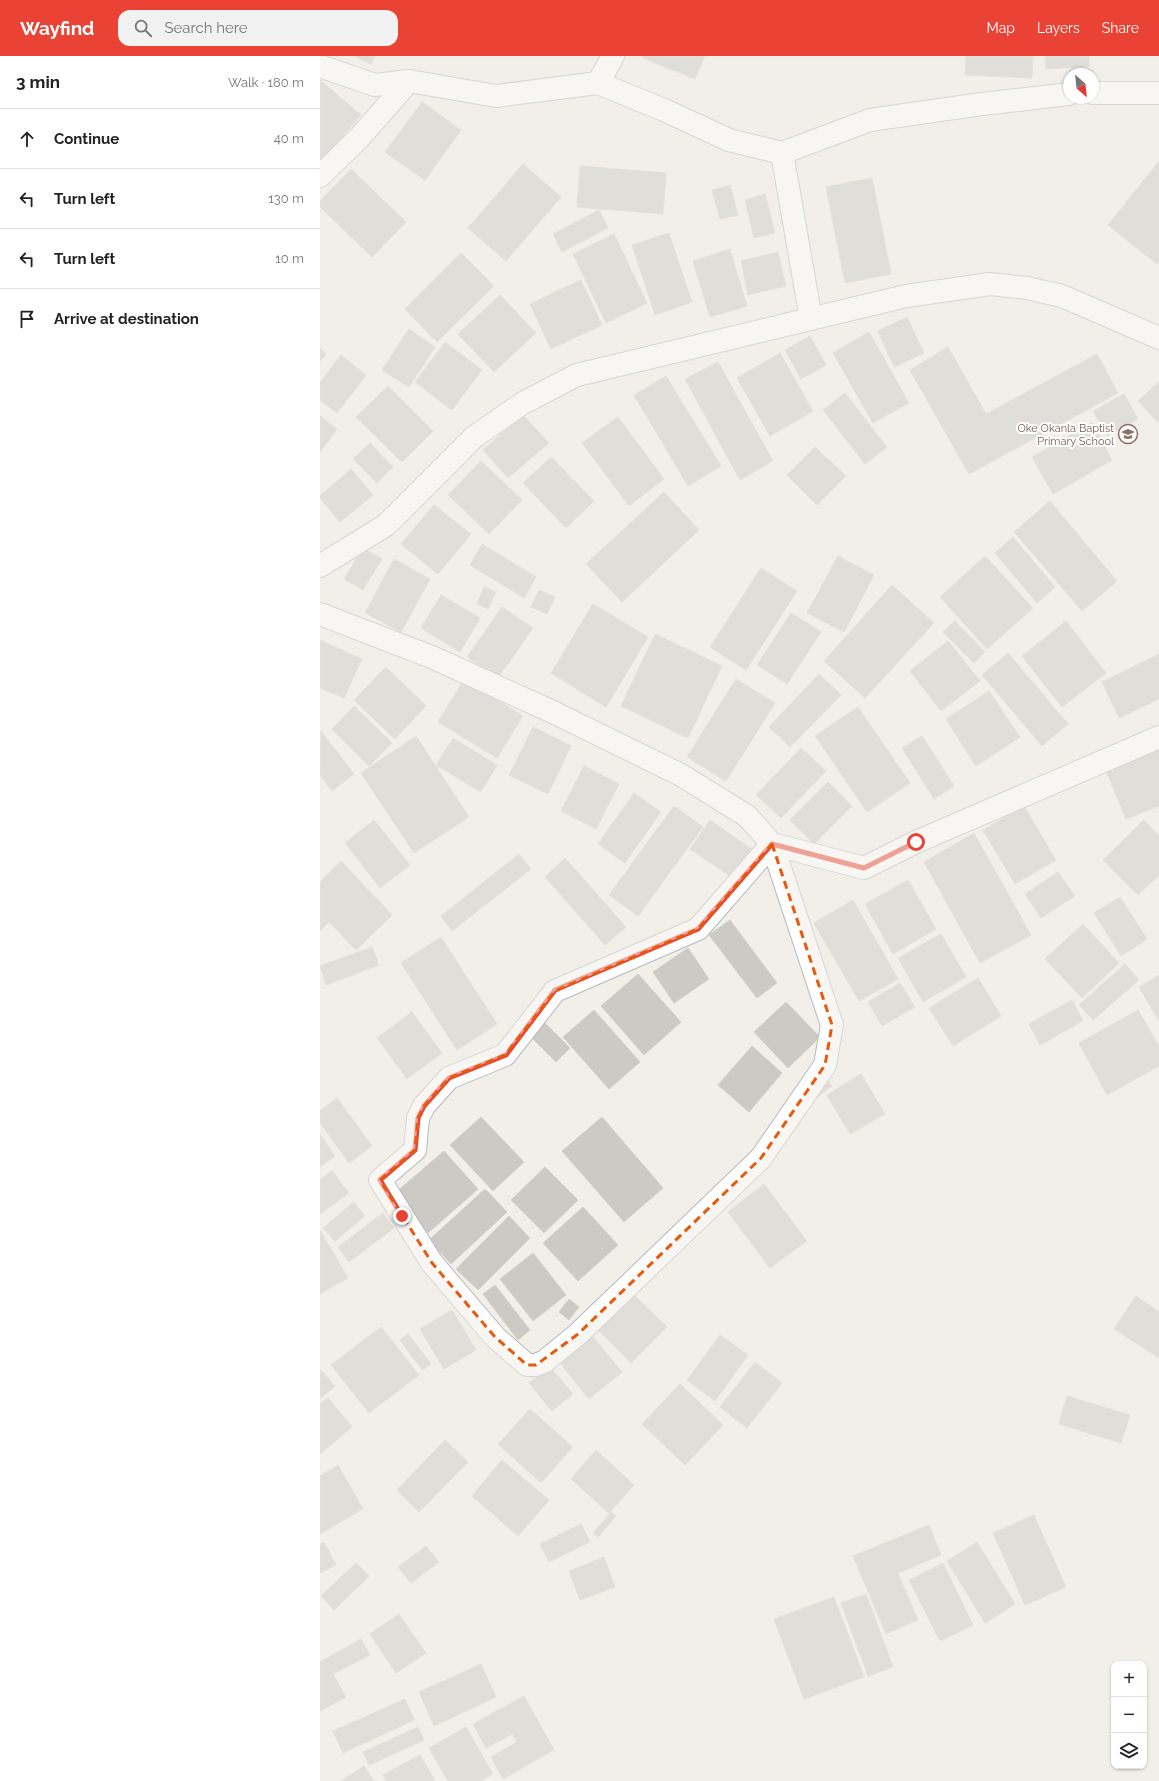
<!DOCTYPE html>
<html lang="en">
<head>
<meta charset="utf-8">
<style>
  :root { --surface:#fff; --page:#f2f2f2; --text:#222; --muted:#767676; --line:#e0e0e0; --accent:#ea4335 }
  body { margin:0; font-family:Raleway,sans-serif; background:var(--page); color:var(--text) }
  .controls { position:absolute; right:12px; bottom:12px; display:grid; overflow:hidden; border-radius:8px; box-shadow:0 1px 3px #0004 }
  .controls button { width:36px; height:36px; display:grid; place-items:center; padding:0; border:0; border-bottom:1px solid var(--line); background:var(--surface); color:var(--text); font:20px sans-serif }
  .compass { position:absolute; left:743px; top:12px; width:36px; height:36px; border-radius:50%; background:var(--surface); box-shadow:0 1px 3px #0004; rotate:153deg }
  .stop { position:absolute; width:12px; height:12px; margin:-9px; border:3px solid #ea4335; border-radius:50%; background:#fff }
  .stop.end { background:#ea4335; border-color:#fff; box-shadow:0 1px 4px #0008 }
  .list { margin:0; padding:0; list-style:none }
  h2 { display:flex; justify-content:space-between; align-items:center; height:52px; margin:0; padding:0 16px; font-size:17px }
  h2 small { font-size:13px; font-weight:400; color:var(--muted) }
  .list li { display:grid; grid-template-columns:26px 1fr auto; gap:12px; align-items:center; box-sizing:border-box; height:60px; padding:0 16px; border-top:1px solid var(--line) }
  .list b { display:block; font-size:15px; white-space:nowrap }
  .list em { font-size:13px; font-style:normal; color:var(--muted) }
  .icon { flex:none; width:22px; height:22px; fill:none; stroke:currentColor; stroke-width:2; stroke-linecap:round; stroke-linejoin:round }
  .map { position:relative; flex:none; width:839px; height:1725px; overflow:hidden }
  header { display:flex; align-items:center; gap:24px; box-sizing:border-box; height:56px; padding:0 20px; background:var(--accent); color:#fff }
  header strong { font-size:19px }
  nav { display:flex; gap:22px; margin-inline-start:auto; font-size:14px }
  .search { width:280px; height:36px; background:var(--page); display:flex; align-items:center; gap:10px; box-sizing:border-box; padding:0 14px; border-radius:12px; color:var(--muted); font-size:15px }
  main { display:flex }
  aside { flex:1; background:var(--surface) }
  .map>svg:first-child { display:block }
  .building { fill:#cccac5; stroke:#d6d1c6 }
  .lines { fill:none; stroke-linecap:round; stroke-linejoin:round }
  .street-casing { stroke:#b5b8bc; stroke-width:24 }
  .street { stroke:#fff; stroke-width:22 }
  .route { stroke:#ea4335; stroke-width:5 }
  .marked { fill:none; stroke:#e8590c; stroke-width:3; stroke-dasharray:8 5; stroke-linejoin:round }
  .labels { text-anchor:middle; stroke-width:4; stroke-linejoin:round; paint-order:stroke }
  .education-label { font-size:11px; fill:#785e54; stroke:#fff; text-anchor:end }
</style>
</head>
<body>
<header>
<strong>Wayfind</strong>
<div class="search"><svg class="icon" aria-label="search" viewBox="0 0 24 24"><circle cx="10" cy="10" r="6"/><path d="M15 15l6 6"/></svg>Search here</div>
<nav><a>Map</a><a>Layers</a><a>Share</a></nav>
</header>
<main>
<aside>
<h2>3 min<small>Walk · 180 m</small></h2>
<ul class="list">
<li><svg class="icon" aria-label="ahead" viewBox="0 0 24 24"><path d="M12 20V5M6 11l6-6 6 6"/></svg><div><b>Continue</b></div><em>40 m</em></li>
<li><svg class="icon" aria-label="left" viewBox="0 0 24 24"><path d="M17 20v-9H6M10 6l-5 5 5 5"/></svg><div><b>Turn left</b></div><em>130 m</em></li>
<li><svg class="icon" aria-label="left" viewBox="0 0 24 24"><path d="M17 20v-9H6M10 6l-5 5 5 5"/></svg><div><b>Turn left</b></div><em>10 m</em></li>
<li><svg class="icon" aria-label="arrive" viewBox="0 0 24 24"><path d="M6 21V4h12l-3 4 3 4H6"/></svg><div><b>Arrive at destination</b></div></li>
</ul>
</aside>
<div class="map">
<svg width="839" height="1725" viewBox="0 0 839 1725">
  <rect width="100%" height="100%" fill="#f1efe8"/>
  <g class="building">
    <polygon points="35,0 55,0 51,8"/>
    <polygon points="323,0 385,0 375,23 323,2"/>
    <polygon points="646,0 713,0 712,22 645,19"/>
    <polygon points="725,0 769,0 769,10 726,13"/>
    <polygon points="0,24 41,59 0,107"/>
    <polygon points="102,46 141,74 105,124 65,96"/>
    <polygon points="839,105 839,205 837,208 788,169"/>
    <polygon points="203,108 241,141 186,205 148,172"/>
    <polygon points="260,110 346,117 343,158 257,151"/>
    <polygon points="31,113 86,166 52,201 0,151 0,145"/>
    <polygon points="552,122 571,218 525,227 506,131"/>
    <polygon points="410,129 418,159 400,163 392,134"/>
    <polygon points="445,138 455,177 434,182 425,144"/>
    <polygon points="279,154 288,172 242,196 233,178"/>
    <polygon points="349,177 372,246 335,259 312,189"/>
    <polygon points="294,178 327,247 286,267 253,198"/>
    <polygon points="410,193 427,250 390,261 373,205"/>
    <polygon points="458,196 466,230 428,239 421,205"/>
    <polygon points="141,197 174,230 117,286 85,253"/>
    <polygon points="261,224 282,269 231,293 210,248"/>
    <polygon points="180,239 216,277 174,316 138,278"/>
    <polygon points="587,261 604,297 574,311 558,275"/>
    <polygon points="89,273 115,291 89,331 62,314"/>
    <polygon points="549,276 589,347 553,367 513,297"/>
    <polygon points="490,280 506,309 481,323 465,294"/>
    <polygon points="125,286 162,314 132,354 95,326"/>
    <polygon points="628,291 666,358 777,298 798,337 649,418 590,314"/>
    <polygon points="0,292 6,298 0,305"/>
    <polygon points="460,297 493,355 450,380 417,322"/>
    <polygon points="21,299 46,319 17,357 0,344 0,326"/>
    <polygon points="398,306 453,405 420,424 365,323"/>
    <polygon points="346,320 401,410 368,430 314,339"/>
    <polygon points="839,326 839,367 818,345"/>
    <polygon points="68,330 113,375 82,406 36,361"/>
    <polygon points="525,337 567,391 545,408 503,354"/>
    <polygon points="804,338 818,363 787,380 773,355"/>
    <polygon points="203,359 229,387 188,422 163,394"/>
    <polygon points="0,360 17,373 0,396"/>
    <polygon points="298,361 344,423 309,450 262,387"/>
    <polygon points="772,367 792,404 733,438 712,401"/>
    <polygon points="50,387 73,411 57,427 33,403"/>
    <polygon points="495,391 526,420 497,449 467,419"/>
    <polygon points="231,401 274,445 246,472 203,427"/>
    <polygon points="161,405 202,444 169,478 128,439"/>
    <polygon points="31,413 53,439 20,466 0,442 0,440"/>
    <polygon points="344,436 379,474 302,546 266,508"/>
    <polygon points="730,445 797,525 762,555 694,476"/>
    <polygon points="114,449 151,478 118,518 81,488"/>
    <polygon points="693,481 735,531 717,547 675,497"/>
    <polygon points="162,488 216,521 204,542 150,509"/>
    <polygon points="43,492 62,503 43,534 24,523"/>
    <polygon points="518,500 554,519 524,576 487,557"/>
    <polygon points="665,500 713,552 667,593 620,541"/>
    <polygon points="74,503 110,523 81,576 45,557"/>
    <polygon points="441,512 477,535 426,614 390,591"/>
    <polygon points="572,529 614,567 545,642 504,605"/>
    <polygon points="164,531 176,536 168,553 157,548"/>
    <polygon points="219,534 235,541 227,558 211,551"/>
    <polygon points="121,539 160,562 140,596 101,572"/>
    <polygon points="273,548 328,581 286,651 231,617"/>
    <polygon points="182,551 213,572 178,622 147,601"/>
    <polygon points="471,557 501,576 467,628 437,609"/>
    <polygon points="635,565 665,596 654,607 623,576"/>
    <polygon points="746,565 786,617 742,651 702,600"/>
    <polygon points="335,578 402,610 368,682 301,650"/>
    <polygon points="0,584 42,603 24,642 0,632"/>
    <polygon points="628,585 660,625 621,655 590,615"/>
    <polygon points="688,597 748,668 722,690 662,619"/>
    <polygon points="839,598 839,643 799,662 782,626"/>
    <polygon points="66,611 106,650 75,683 34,644"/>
    <polygon points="499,618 521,639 470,691 449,671"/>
    <polygon points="416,623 455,647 406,725 367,701"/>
    <polygon points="144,624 203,660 177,702 118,666"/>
    <polygon points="669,635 700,681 656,710 626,663"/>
    <polygon points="34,650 72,687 49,710 12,673"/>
    <polygon points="538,651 590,727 547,756 495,680"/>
    <polygon points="213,671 251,690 228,738 189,719"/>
    <polygon points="1,675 34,718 12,735 0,719"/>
    <polygon points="96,680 149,761 94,797 41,717"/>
    <polygon points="602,680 634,730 614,743 582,692"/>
    <polygon points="133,682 177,709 161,736 116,709"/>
    <polygon points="839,690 839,750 806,763 785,712"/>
    <polygon points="481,692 506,715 461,762 436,739"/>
    <polygon points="264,710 299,728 276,773 241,755"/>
    <polygon points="508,726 532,750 494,788 470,764"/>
    <polygon points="314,737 341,756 305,807 278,788"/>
    <polygon points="354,750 383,771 318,860 289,839"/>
    <polygon points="704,750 736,804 695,828 663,774"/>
    <polygon points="54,764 90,809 60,832 25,787"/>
    <polygon points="390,764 433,794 413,822 370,793"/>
    <polygon points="824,764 839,780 839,819 818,839 783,804"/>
    <polygon points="654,777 711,879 660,907 604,806"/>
    <polygon points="199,798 211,813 132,875 121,860"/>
    <polygon points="245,802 306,871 285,889 225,821"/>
    <polygon points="21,805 72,859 36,894 9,866 0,875 0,826"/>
    <polygon points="738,816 755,840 721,862 705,838"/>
    <polygon points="588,824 616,873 573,898 545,848"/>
    <polygon points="800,841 827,883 801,900 774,857"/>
    <polygon points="533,844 578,923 539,945 494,867"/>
    <polygon points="410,864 457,927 437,942 389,879"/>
    <polygon points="763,868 799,907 762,942 725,903"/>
    <polygon points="621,878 646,921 603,946 578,902"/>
    <polygon points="121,881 177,968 137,994 81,907"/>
    <polygon points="52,891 59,909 6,929 0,910"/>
    <polygon points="368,892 389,923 354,947 333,916"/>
    <polygon points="805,908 819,924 773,964 759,949"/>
    <polygon points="318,918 361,966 324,999 281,950"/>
    <polygon points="839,919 839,965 819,931"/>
    <polygon points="658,922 681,960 633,990 609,952"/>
    <polygon points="580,927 595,951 562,970 548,946"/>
    <polygon points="752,944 763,965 720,989 709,968"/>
    <polygon points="466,946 500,981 468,1012 434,976"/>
    <polygon points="274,954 320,1006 289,1033 243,981"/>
    <polygon points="818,954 839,990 839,1010 787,1039 759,987"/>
    <polygon points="92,956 122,997 87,1023 57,982"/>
    <polygon points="223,965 250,992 236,1006 209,979"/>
    <polygon points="432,990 462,1017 429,1056 398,1029"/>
    <polygon points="541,1018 565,1058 530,1078 507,1039"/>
    <polygon points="508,1025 512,1030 488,1048 485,1042"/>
    <polygon points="17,1042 52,1090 29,1107 0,1067 0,1055"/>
    <polygon points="161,1061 204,1106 173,1135 130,1089"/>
    <polygon points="282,1061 343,1132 304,1166 242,1095"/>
    <polygon points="0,1078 15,1100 0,1111"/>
    <polygon points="124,1095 158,1133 108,1177 74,1138"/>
    <polygon points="225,1111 258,1144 224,1177 191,1144"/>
    <polygon points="12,1115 29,1137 0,1158 0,1124"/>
    <polygon points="444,1128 487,1185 450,1212 408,1156"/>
    <polygon points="165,1133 187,1156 131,1208 109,1184"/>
    <polygon points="34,1146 45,1160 15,1185 3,1172"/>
    <polygon points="263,1151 298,1189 258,1225 223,1187"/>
    <polygon points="63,1157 74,1172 29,1206 18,1191"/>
    <polygon points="189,1160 210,1182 158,1234 136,1213"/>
    <polygon points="0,1174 28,1222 0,1238"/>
    <polygon points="213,1197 246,1239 213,1265 180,1223"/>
    <polygon points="175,1229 210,1274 198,1284 163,1238"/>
    <polygon points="314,1239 347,1271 311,1307 278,1274"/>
    <polygon points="816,1240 839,1256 839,1302 794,1273"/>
    <polygon points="249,1243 259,1251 249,1264 239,1256"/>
    <polygon points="132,1254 156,1294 124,1313 100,1273"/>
    <polygon points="61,1271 99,1319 49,1357 11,1309"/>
    <polygon points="88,1278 111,1308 102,1314 80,1284"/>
    <polygon points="400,1279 428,1299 395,1345 367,1324"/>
    <polygon points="273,1281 302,1316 269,1343 240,1307"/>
    <polygon points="435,1306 462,1327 427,1372 400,1351"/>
    <polygon points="229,1310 253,1338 232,1355 209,1327"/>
    <polygon points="0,1313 15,1330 0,1343"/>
    <polygon points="360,1328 403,1369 365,1409 322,1368"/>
    <polygon points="747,1340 810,1359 801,1387 739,1368"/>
    <polygon points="8,1342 32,1371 0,1398 0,1348"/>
    <polygon points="210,1353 253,1391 221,1427 178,1388"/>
    <polygon points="125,1384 148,1406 99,1456 77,1434"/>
    <polygon points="276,1394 314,1429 289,1457 251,1423"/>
    <polygon points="182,1404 229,1444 198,1480 152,1440"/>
    <polygon points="18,1409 43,1453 0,1478 0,1420"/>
    <polygon points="291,1456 296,1460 278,1481 273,1477"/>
    <polygon points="714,1459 746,1531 705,1549 673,1477"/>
    <polygon points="261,1468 270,1486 229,1506 220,1488"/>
    <polygon points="609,1469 621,1499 578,1517 598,1564 566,1578 533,1500"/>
    <polygon points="4,1486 16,1509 0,1517 0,1488"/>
    <polygon points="657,1486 695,1548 665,1567 627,1505"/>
    <polygon points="106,1490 119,1506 91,1527 78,1511"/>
    <polygon points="284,1501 295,1531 260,1544 249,1515"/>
    <polygon points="36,1507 49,1520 14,1554 1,1540"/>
    <polygon points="623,1507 653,1569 620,1585 589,1524"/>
    <polygon points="546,1538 573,1611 548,1620 521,1547"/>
    <polygon points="514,1541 544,1621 484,1643 454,1563"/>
    <polygon points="79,1558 106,1597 76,1617 50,1578"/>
    <polygon points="41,1583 50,1599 13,1618 26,1641 0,1655 0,1606"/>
    <polygon points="161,1608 176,1641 114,1670 99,1636"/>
    <polygon points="204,1640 234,1694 183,1723 171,1701 197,1686 192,1678 166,1692 153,1668"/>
    <polygon points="85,1643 94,1664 23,1697 13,1675"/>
    <polygon points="98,1671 104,1684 49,1709 43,1696"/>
    <polygon points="146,1671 173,1718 161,1725 128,1725 109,1692"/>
    <polygon points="100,1699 115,1725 66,1725 63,1719"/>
    <polygon points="44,1710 54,1725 21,1725"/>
  </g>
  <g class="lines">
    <g class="street-casing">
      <g id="street">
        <polyline points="0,10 55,29 89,25 176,40 278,27 344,54 409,84 462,97 550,64 662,48 749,38"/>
        <polyline points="278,27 293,0"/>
        <polyline points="773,37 839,37"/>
        <polyline points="462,97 491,263"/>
        <polyline points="0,120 39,82 89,25"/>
        <polyline points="0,510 66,469 154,381 203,347 257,319 586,240 670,228 707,232 742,240 839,282"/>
        <polyline points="0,558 114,602 235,657 361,719 427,760 452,788 512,969 505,1009 441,1102 258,1278 225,1305 216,1309 207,1309 175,1281 112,1207 60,1124 95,1094 98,1062 104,1050 129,1022 185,999 235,935 378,873 452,788"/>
        <polyline points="452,788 544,812 596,786 839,681"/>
      </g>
    </g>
    <use href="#street" class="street"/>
  </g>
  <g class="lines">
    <polyline class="route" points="82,1160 60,1124 95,1094 98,1062 104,1050 129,1022 186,999 235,934 378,873 452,788 544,812 596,786"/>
  </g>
  <path d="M0 0H839V1725H0ZM452,788L512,969L505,1009L441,1102L258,1278L216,1309H207L175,1281L112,1207L60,1124L95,1094L98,1062L104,1050L129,1022L185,999L235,935L378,873Z" fill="#f1efe8" fill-opacity=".55" fill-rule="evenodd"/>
  <path class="marked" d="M452,788L512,969L505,1009L441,1102L258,1278L216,1309H207L175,1281L112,1207L60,1124L95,1094L98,1062L104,1050L129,1022L185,999L235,935L378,873Z"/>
  <defs>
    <g id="school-ring" transform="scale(1)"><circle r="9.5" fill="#fff" stroke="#8d6e63" stroke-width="1.5"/><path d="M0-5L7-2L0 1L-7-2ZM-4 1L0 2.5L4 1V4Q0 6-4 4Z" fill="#8d6e63"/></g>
  </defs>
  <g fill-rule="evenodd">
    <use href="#school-ring" x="808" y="378"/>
  </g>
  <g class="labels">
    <g class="education-label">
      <text x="794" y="376">Oke Okanla Baptist<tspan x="794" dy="13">Primary School</tspan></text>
    </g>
  </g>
</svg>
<div class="controls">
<button>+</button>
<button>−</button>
<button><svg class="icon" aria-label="layers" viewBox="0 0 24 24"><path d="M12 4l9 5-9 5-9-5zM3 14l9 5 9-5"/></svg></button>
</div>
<svg class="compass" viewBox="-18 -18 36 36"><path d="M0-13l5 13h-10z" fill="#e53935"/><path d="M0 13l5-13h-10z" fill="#767676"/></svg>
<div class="stop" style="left:596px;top:786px"></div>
<div class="stop end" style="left:82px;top:1160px"></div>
</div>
</main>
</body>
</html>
